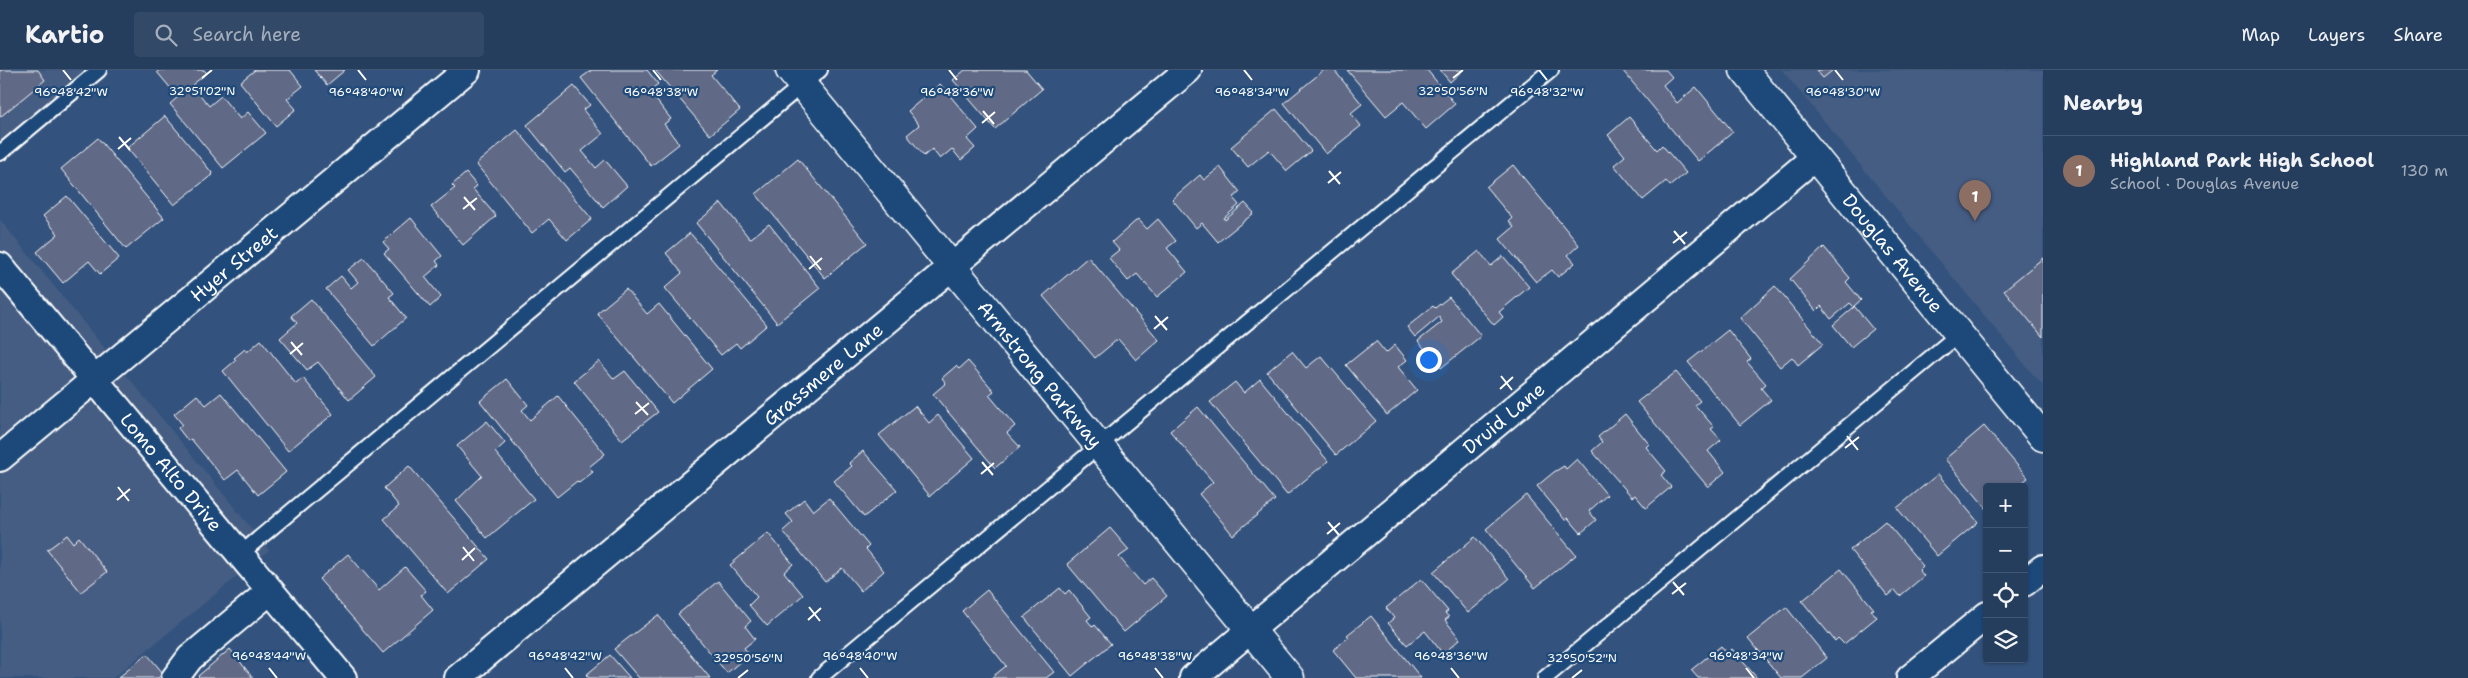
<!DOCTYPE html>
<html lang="en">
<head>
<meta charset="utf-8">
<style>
  :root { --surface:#263e5e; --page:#324967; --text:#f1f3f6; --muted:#a4aebc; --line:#425773; --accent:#8c9099 }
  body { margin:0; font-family:"Shantell Sans",sans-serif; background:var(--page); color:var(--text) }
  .controls { position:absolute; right:15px; bottom:15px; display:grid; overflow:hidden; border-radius:5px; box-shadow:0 1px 4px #0004 }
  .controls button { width:45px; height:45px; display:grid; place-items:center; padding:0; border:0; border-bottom:1px solid var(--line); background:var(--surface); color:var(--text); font:25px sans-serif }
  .you { position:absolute; left:1428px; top:289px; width:18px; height:18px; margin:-12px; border:4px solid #fff; border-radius:50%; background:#1a73e8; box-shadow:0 0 0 8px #1a73e833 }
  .badge { display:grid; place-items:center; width:32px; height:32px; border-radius:50%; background:var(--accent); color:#fff; font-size:16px; font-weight:700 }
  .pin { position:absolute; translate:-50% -41px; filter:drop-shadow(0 1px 2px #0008) }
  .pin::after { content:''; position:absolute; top:26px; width:18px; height:15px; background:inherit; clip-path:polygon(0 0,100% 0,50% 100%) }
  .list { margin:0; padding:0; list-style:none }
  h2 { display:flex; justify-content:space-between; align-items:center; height:65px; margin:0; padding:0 20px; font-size:21px }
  h2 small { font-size:16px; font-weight:400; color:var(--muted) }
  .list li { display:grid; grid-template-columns:32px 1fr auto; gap:15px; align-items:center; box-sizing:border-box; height:70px; padding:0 20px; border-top:1px solid var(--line) }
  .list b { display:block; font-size:19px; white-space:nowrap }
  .list p { margin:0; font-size:16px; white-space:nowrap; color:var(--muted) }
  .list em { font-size:16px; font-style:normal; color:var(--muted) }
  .icon { flex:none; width:28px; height:28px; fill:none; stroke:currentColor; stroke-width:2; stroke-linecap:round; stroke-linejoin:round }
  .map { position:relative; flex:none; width:2043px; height:608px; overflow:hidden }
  header { display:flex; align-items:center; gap:30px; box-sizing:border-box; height:70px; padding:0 25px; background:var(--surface); border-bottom:1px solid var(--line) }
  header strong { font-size:24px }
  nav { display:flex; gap:28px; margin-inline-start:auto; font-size:18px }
  .search { width:350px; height:45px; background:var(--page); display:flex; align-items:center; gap:12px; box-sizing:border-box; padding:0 18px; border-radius:5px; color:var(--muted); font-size:19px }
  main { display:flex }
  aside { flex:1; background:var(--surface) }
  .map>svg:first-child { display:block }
  .built { fill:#455d83 }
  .building { fill:#616986; stroke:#fff }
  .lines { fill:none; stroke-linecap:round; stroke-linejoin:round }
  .service-casing { stroke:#fff; stroke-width:18 }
  .minor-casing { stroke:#fff; stroke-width:30 }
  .tertiary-casing { stroke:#fff; stroke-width:31 }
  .service { stroke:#1f4a7a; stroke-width:14 }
  .minor { stroke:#1f4a7a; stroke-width:26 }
  .tertiary { stroke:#1f4a7a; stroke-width:28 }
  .ticks { fill:none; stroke:#fff; stroke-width:2 }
  .labels { text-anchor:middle; stroke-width:4.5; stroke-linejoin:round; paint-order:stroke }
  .street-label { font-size:19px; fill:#fff; stroke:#1f4a7a }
  .ticks-label { font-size:12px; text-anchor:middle; fill:#fff; stroke:#1f4a7a; stroke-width:4.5; stroke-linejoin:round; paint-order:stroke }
</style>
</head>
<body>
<header>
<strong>Kartio</strong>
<div class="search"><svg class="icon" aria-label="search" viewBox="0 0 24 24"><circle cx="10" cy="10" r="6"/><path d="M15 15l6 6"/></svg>Search here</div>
<nav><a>Map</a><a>Layers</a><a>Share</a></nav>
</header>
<main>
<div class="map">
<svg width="2043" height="608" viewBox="0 0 2043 608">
  <rect width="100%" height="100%" fill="#33537e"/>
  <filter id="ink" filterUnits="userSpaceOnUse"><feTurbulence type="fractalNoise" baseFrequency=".02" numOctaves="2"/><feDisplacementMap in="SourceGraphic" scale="10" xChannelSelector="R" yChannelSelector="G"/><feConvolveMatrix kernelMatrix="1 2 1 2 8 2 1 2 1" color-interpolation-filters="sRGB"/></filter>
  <g filter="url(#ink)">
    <g class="built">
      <polygon points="0,0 106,0 0,89"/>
      <polygon points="1782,0 2043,0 2043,315 2032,303"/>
      <polygon points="0,150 269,480 113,608 0,608"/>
    </g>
    <g class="building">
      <polygon points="0,0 38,0 45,10 0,47"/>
      <polygon points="160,0 204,0 207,3 192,15 209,36 221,26 240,49 248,42 266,63 223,98 170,34 178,27 157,2"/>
      <polygon points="255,0 290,0 303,16 287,29 296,39 276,56 240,12"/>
      <polygon points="314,0 345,0 327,15"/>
      <polygon points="592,0 647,0 658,14 649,21 671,49 664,54 679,74 651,96 581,8"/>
      <polygon points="655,0 717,0 711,5 740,40 710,65"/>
      <polygon points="965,0 1026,0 1042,19 995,59 953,10"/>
      <polygon points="1324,0 1334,0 1362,34 1351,43 1361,56 1326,84 1284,33"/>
      <polygon points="1347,0 1427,0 1455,34 1426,59 1403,32 1386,46"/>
      <polygon points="1440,0 1463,0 1450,12"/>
      <polygon points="1624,0 1666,0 1672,7 1663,15 1677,33 1696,17 1733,62 1698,91 1623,1"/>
      <polygon points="1816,0 1833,0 1823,8"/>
      <polygon points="940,14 978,59 967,69 975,78 961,90 952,79 940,89 932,79 924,86 907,65 919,55 908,41"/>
      <polygon points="574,16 590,35 583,40 603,64 582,81 596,98 605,90 627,116 603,137 570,98 565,102 527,55"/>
      <polygon points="1276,39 1311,81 1287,101 1269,80 1248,97 1231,77"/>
      <polygon points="165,46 213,104 174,135 127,78"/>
      <polygon points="1629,47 1657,80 1662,75 1686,103 1670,116 1666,111 1643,130 1614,95 1625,86 1608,65"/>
      <polygon points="517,60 592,149 567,170 549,149 532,163 476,94"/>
      <polygon points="98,68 164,148 126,179 61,99"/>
      <polygon points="798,89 867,173 825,208 756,124"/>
      <polygon points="1513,95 1579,175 1568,185 1575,193 1558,207 1552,200 1536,212 1500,169 1514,157 1509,151 1512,148 1486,117"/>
      <polygon points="1220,97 1240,122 1233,128 1239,135 1224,148 1225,150 1245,133 1254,143 1218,172 1202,153 1196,158 1172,129 1200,105 1204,110"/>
      <polygon points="466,103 477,116 473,119 496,146 463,175 431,137 455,118 452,115"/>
      <polygon points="67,126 119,188 100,204 89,191 63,213 37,182 58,164 43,146"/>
      <polygon points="721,133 750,169 769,154 820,218 777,253 696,153"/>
      <polygon points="411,148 442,186 436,191 439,195 425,207 441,227 430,237 384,183 389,179 383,172"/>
      <polygon points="1138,149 1147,159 1158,149 1176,171 1167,178 1187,202 1157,227 1137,204 1128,211 1109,188 1119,180 1112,172"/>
      <polygon points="690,163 767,255 740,278 736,273 721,285 665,218 682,203 666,183"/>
      <polygon points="1824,177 1850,208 1846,212 1861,230 1854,236 1873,259 1851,277 1833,255 1854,237 1850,233 1831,249 1821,236 1816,241 1790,209"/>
      <polygon points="1479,181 1491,196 1503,186 1529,217 1499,242 1503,247 1494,255 1451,204"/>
      <polygon points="1088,187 1159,270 1136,290 1118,269 1095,288 1043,226"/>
      <polygon points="364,188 394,223 389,227 406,248 374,276 326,219 341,206 351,218 358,212 348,200"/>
      <polygon points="2043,188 2043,267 2004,220"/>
      <polygon points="1775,216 1823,274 1798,295 1792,287 1780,297 1740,248"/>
      <polygon points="626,219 647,244 659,234 712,299 672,333 597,243"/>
      <polygon points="1449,227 1481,266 1441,298 1418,271 1442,252 1439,247 1415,267 1407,257 1433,236 1435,238"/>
      <polygon points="311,229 376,307 349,330 318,292 307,300 280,268 297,253 291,246"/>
      <polygon points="1728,260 1751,289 1747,292 1766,314 1761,318 1771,330 1740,355 1688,292"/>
      <polygon points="261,270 296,314 303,308 333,344 288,381 223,301 236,290 234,288 245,279 247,282"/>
      <polygon points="1376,271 1386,283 1395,275 1407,290 1398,297 1417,320 1387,345 1346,295"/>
      <polygon points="1292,281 1306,298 1321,286 1376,351 1336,385 1267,302"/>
      <polygon points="599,291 614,309 625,301 658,342 622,370 574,311"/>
      <polygon points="968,291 994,321 989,325 1015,356 1007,363 1020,377 995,398 933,324 946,313 942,308 956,296 959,299"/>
      <polygon points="1676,302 1700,331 1695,335 1714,357 1711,359 1721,370 1708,381 1725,402 1708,417 1637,332"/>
      <polygon points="507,309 528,335 522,340 530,350 558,326 605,384 589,397 593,402 579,413 577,411 557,427 480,331"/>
      <polygon points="1260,309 1328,391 1287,425 1210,332 1235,312 1244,323"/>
      <polygon points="221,323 286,402 258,425 238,400 225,410 191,369 188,371 178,358 182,354 174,344 197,325 206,335"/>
      <polygon points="915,336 929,353 938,345 974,388 930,426 879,365"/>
      <polygon points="1198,337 1275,430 1233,465 1199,424 1213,412 1170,361"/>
      <polygon points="1625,344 1649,374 1646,377 1666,401 1661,405 1671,417 1646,438 1635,425 1632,427 1592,381 1602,372 1598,367"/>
      <polygon points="487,351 505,373 495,382 534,429 487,468 456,431 482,406 457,376"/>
      <polygon points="1984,356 2028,408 2017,417 1987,417 1987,439 1945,389"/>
      <polygon points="863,381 897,420 864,447 834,411 852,396 849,393"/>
      <polygon points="1577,389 1607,425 1589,441 1596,450 1581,463 1568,448 1565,450 1537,416 1554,402 1564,396 1566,399"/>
      <polygon points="409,396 489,489 448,524 384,449 399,436 384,418"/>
      <polygon points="1938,404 1978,452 1937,486 1897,438"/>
      <polygon points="1526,425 1576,485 1535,518 1486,459"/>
      <polygon points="829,428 869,476 866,479 884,501 861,521 842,498 825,512 783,461 793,452 786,444 804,429 813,441"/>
      <polygon points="1885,451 1923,496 1919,500 1924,506 1900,526 1895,520 1888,526 1850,480"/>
      <polygon points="1110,458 1129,480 1119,487 1143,515 1151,508 1167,526 1124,562 1067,494"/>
      <polygon points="768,463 793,494 784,502 803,525 767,556 749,535 757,527 730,495"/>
      <polygon points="67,465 73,473 79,467 107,502 81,522 47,480"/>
      <polygon points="1475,467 1509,509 1468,543 1433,502"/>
      <polygon points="348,484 379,520 405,497 426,521 421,525 433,540 383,583 319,509"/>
      <polygon points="1841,499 1874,539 1871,540 1877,547 1844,574 1838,568 1835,571 1802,531"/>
      <polygon points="1421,509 1448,541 1445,543 1449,547 1445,550 1460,569 1443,584 1425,561 1407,575 1388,553 1394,548 1386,538"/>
      <polygon points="718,511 751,551 745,556 755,569 744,578 749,584 727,603 678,544"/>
      <polygon points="1060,518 1065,524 1069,520 1091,547 1087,550 1093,557 1095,555 1111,574 1072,606 1024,547"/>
      <polygon points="987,520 1054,602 1046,608 991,608 1006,596 962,541"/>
      <polygon points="1786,537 1827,588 1802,608 1781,608 1748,568"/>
      <polygon points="658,545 710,608 639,608 614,579"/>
      <polygon points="1371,546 1421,608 1356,608 1333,580 1349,567 1347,565"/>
      <polygon points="1721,576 1727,583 1732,579 1757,608 1698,608 1691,600"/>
      <polygon points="230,579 253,608 200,608 198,606"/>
      <polygon points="147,584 163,603 158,608 118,608"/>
      <polygon points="610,585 630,608 589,608 586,605"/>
    </g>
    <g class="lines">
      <g class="service-casing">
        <g id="service">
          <polyline points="0,83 99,0"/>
          <polyline points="239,485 820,0"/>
          <polyline points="819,608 1551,0"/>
          <polyline points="1545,608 1959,264"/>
        </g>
      </g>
      <g class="minor-casing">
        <g id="minor">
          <path id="s1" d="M0,196L343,608"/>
          <path id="s2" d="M0,388L467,0"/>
          <polyline points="2024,513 2043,498"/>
          <polyline points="175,608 190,588 270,521"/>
          <path id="s3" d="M458,608L1188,0"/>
          <path id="s4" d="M1193,608L1815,87"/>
          <polyline points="1910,608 1987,545"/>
        </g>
      </g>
      <g class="tertiary-casing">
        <g id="tertiary">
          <path id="s5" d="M790,0L1290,608"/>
          <path id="s6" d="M1744,0L2043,367"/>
        </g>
      </g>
      <use href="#service" class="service"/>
      <use href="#minor" class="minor"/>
      <use href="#tertiary" class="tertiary"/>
    </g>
  </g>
  <path class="ticks" d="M63,0L71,10M358,0L366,10M653,0L661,10M949,0L957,10M1244,0L1252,10M1539,0L1547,10M1835,0L1843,10M202,8L212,0M1453,8L1463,0M983,41L994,54M982,53L995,42M119,67L130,80M118,79L131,68M1329,101L1340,114M1328,113L1341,102M464,127L475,140M463,139L477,128M1674,161L1685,174M1673,173L1687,162M810,186L821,200M809,199L822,188M1155,246L1167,260M1154,259L1168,247M291,272L302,285M290,284L303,273M1501,306L1512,320M1500,319L1513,307M636,332L648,345M635,344L649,333M1847,366L1858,380M1845,378L1859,367M982,392L993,405M981,404L994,393M118,417L129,431M117,430L130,419M1328,452L1339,465M1327,464L1340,453M463,477L474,491M462,490L475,478M1673,512L1684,525M1672,524L1686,513M809,537L820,551M808,550L821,538M269,598L277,608M565,598L573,608M860,598L868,608M1155,598L1163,608M1451,598L1459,608M1746,598L1754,608M738,608L748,600M1572,608L1582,600"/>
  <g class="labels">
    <g class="street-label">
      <text dy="7" stroke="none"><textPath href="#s6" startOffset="236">Douglas Avenue</textPath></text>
      <text dy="7" stroke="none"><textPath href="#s2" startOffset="304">Hyer Street</textPath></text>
      <text dy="7" stroke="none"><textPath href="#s3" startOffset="475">Grassmere Lane</textPath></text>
      <text dy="7" stroke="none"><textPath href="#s5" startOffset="394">Armstrong Parkway</textPath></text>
      <text dy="7" stroke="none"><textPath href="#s4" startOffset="405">Druid Lane</textPath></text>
      <text dy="7" stroke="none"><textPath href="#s1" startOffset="268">Lomo Alto Drive</textPath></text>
    </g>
  </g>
  <g class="ticks-label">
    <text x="202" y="25">32°51'02"N</text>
    <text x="1453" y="25">32°50'56"N</text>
    <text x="71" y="26">96°48'42"W</text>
    <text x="366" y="26">96°48'40"W</text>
    <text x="661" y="26">96°48'38"W</text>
    <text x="1843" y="26">96°48'30"W</text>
    <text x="957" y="26">96°48'36"W</text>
    <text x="1252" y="26">96°48'34"W</text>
    <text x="1547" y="26">96°48'32"W</text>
    <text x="269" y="590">96°48'44"W</text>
    <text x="565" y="590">96°48'42"W</text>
    <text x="860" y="590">96°48'40"W</text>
    <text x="1155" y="590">96°48'38"W</text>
    <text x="1451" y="590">96°48'36"W</text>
    <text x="1746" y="590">96°48'34"W</text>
    <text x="748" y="592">32°50'56"N</text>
    <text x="1582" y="592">32°50'52"N</text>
  </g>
</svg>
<div class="controls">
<button>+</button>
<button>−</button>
<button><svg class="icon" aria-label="locate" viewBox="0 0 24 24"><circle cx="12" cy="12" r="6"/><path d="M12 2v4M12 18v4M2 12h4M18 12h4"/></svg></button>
<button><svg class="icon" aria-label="layers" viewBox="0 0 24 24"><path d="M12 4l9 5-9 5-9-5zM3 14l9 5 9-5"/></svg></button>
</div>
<div class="you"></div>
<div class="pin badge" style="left:1975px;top:151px;background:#8d6e63">1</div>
</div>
<aside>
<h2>Nearby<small></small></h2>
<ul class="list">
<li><span class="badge" style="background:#8d6e63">1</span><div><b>Highland Park High School</b><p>School · Douglas Avenue</p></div><em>130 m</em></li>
</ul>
</aside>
</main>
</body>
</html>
